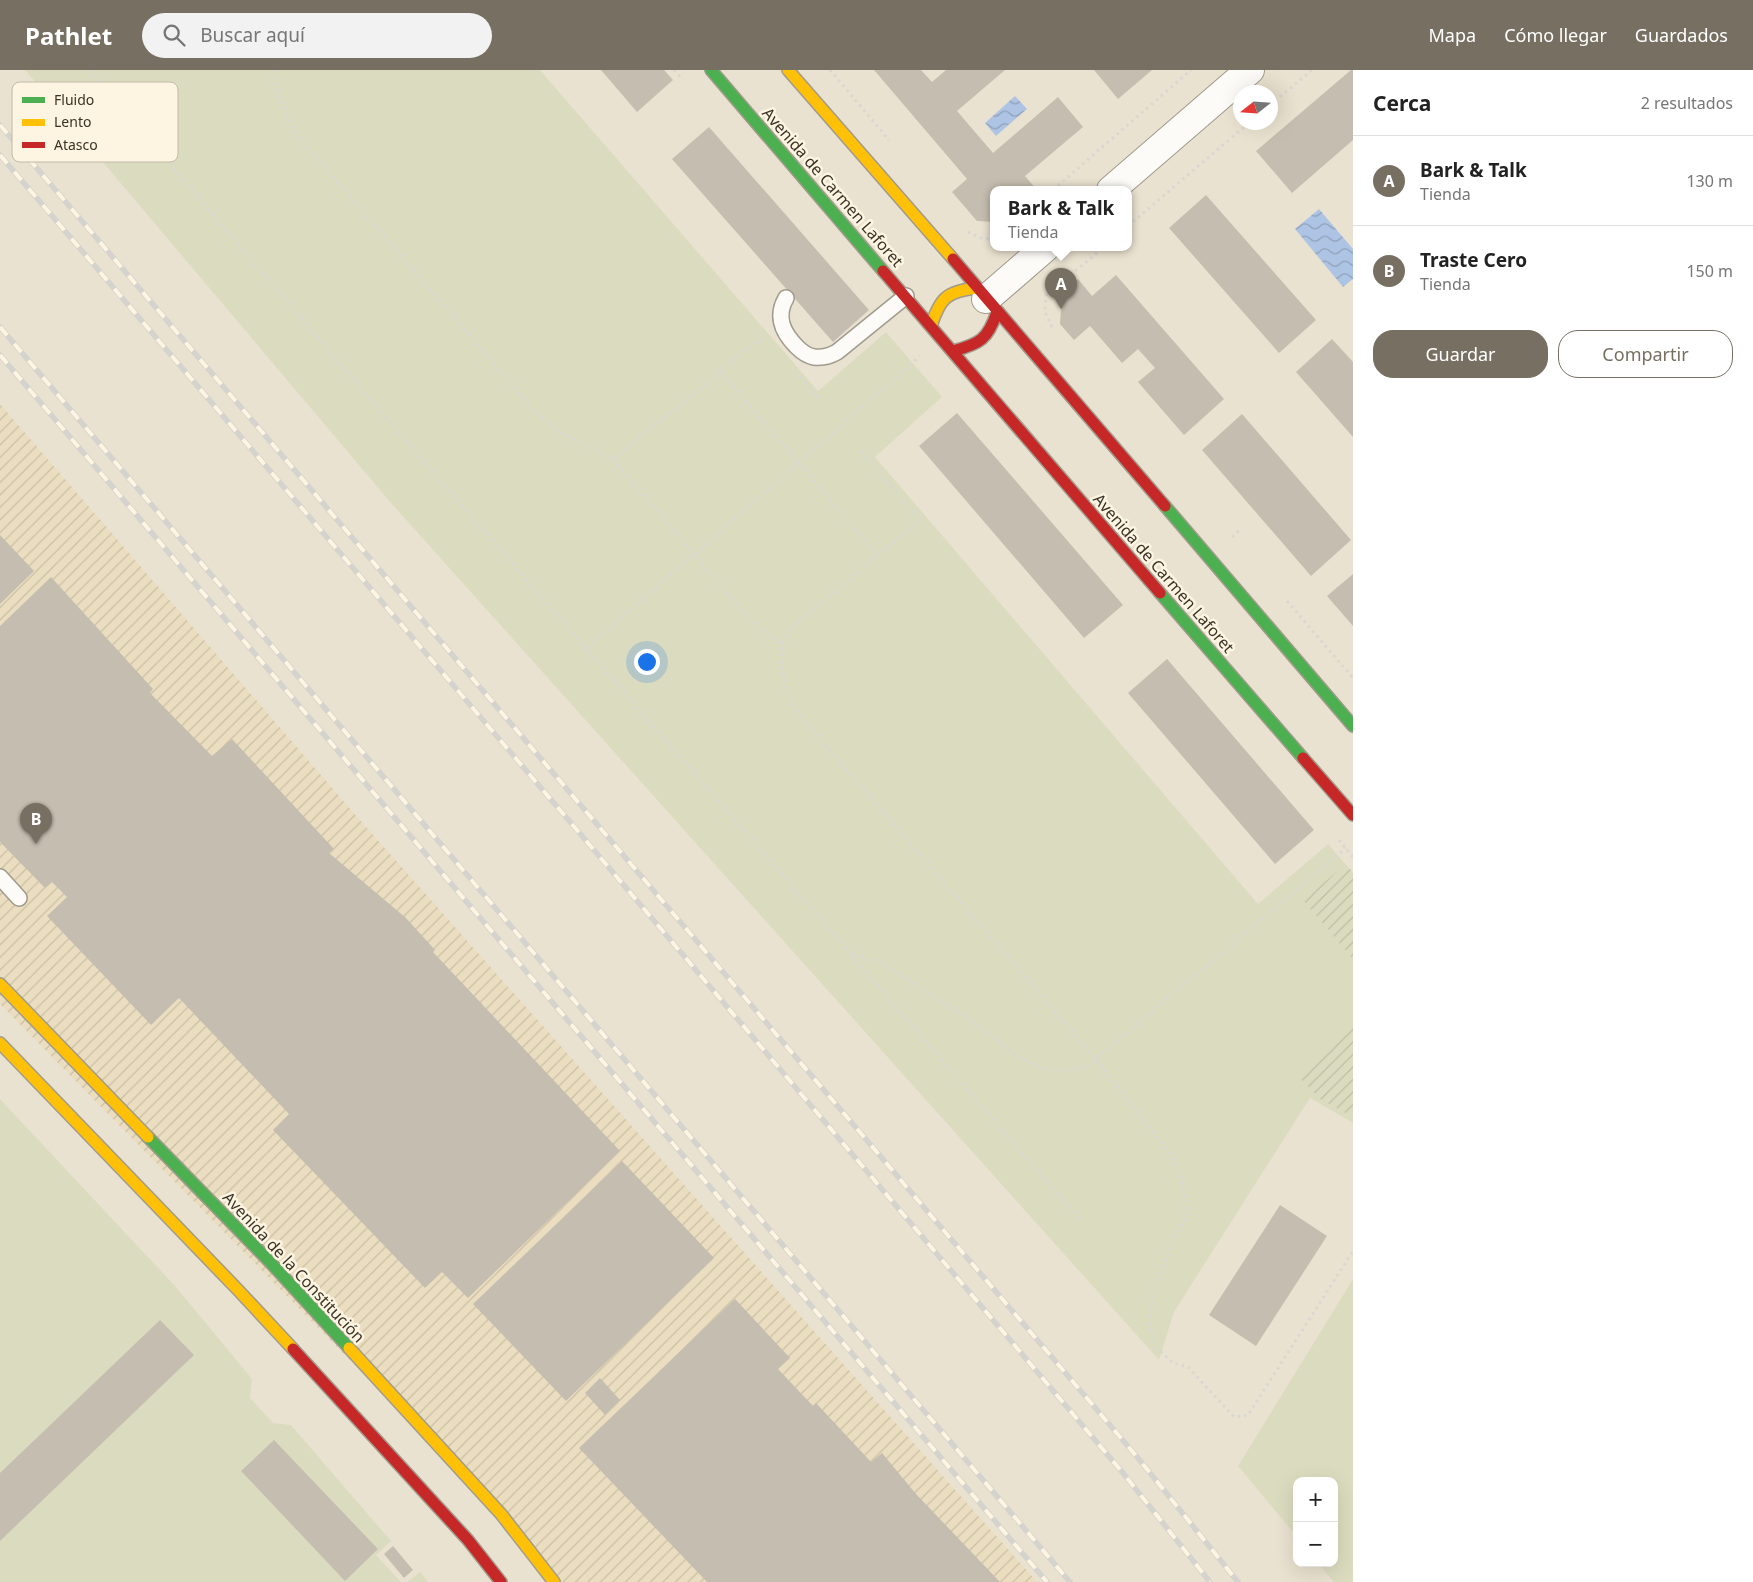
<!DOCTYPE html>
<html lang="es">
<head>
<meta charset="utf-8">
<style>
  :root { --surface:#fff; --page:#f2f2f2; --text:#222; --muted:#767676; --line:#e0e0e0; --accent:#777062 }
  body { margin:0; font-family:"Noto Sans",sans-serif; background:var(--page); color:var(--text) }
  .controls { position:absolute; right:15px; bottom:15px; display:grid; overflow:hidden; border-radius:10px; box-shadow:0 5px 20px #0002 }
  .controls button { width:45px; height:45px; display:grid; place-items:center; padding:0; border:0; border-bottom:1px solid var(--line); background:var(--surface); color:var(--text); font:25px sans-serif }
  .compass { position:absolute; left:1233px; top:15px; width:45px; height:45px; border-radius:50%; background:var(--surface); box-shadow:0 5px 20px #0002; rotate:253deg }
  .you { position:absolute; left:646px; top:591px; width:18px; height:18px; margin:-12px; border:4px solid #fff; border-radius:50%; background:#1a73e8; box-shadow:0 0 0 8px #1a73e833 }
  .badge { display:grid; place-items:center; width:32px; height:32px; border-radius:50%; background:var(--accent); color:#fff; font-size:16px; font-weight:700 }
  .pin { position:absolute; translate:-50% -41px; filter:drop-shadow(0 1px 2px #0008) }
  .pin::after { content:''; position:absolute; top:26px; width:18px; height:15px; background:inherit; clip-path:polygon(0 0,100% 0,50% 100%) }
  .popup { position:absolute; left:990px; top:116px; width:142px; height:65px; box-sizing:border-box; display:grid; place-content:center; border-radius:10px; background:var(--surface); filter:drop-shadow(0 1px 4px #0005); font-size:16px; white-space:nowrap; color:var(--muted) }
  .popup b { font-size:19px; color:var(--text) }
  .popup::after { content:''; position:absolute; left:50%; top:100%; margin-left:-10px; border:10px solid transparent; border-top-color:var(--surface) }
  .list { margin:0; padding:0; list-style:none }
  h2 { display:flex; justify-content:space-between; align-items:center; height:65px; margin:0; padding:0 20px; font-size:21px }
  h2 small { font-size:16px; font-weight:400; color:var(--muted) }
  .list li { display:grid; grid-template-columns:32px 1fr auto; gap:15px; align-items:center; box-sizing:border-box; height:90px; padding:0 20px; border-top:1px solid var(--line) }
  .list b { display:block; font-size:19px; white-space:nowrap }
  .list p { margin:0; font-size:16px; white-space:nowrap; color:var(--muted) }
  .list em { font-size:16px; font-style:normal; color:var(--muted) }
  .actions { display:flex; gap:10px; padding:15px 20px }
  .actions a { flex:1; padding:11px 0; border:1px solid var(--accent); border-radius:20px; text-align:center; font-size:18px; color:var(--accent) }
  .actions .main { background:var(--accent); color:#fff }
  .icon { flex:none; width:28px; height:28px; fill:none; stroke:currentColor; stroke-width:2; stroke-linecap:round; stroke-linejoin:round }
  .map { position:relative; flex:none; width:1353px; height:1512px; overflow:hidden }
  header { display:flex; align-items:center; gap:30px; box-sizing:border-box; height:70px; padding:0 25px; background:var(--accent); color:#fff }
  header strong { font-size:24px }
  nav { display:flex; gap:28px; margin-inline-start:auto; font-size:18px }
  .search { width:350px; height:45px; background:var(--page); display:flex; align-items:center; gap:12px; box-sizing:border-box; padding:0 18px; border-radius:28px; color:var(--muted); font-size:19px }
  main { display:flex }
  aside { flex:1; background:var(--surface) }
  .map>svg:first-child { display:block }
  .industrial { fill:url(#industrial-furrows) }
  .park { fill:#dbdcbf }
  .garden { fill:url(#garden-furrows) }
  .water { fill:url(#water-waves) }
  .building { fill:#c5beb0 }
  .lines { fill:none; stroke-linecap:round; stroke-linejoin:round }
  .lane-casing { stroke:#a19b8d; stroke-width:18 }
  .street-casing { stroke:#a19b8d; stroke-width:30 }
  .fast-casing { stroke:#a19b8d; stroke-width:14 }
  .slow-casing { stroke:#a19b8d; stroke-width:14 }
  .jam-casing { stroke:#a19b8d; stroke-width:14 }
  .path { stroke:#d9d7d2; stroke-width:3; stroke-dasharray:2.5 4; stroke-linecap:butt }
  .lane { stroke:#fcfbf8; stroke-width:15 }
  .street { stroke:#fcfbf8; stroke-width:28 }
  .fast { stroke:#4caf50; stroke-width:11 }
  .slow { stroke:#ffc107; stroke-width:11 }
  .jam { stroke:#c62828; stroke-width:11 }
  .rail-casing { stroke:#d5d3cd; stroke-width:5.5 }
  .rail { stroke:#fdf4e1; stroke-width:4; stroke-dasharray:11; stroke-linecap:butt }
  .labels { text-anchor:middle; stroke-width:5; stroke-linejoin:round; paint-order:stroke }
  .street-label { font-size:16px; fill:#393327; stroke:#fdf4e1 }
  .key { fill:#fdf4e1; stroke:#c2baa9; stroke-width:1 }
  .key-label { font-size:14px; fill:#393327 }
</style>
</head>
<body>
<header>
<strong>Pathlet</strong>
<div class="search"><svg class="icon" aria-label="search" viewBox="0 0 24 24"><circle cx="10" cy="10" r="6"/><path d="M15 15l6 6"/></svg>Buscar aquí</div>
<nav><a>Mapa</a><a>Cómo llegar</a><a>Guardados</a></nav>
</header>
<main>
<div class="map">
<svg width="1353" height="1512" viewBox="0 0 1353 1512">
  <defs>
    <pattern id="industrial-furrows" width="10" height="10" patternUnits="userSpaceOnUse" patternTransform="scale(1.25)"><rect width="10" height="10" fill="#ebdec0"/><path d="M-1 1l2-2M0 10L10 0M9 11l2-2" fill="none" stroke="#cabfa5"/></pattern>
    <pattern id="garden-furrows" width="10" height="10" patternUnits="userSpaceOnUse" patternTransform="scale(1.25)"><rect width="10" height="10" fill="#dbdcbf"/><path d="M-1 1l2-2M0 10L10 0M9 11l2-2" fill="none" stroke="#bdbda4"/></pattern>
    <pattern id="water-waves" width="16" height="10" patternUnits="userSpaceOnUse" patternTransform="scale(1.25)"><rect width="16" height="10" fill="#aec4e4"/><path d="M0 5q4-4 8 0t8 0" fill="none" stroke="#8fa0b9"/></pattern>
  </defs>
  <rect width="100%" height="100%" fill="#eae2d0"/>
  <polygon class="industrial" points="0,334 359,749 1037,1512 554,1512 501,1444 0,934"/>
  <g class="park">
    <polygon points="25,0 540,0 818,321 886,262 942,327 875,387 1258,834 1328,774 1353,803 1353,1053 1310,1028 1174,1242 1159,1290 391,433"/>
    <polygon points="0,1029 176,1217 252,1309 250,1328 273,1353 291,1355 391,1471 376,1485 401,1512 0,1512"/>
    <polygon points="1353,1209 1353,1512 1334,1512 1318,1493 1334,1493 1334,1411 1297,1411 1297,1467 1238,1396"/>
    <polygon points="420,1502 428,1512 407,1512"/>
  </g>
  <g class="garden">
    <polygon points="1350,799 1353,803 1353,889 1303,830 1339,800"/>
    <polygon points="1353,956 1353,1047 1320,1029 1297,1005"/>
  </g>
  <g class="water">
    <polygon points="1015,26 1027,39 996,66 985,53"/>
    <polygon points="1319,139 1353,179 1353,209 1343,217 1295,159"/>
  </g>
  <g class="building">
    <polygon points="601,0 664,0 673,10 637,42"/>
    <polygon points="874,0 921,0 932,12 946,0 1005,0 957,41 993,83 1058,27 1083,57 1025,106 1037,120 994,120 994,152 977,151 952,122 967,109"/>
    <polygon points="1094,0 1152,0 1118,29"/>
    <polygon points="1351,0 1353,0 1353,70 1292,123 1256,81"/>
    <polygon points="709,57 869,240 833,272 672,89"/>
    <polygon points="1206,125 1316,250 1279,283 1169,158"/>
    <polygon points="1116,205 1224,329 1184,365 1138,312 1155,298 1138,279 1122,293 1090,256 1074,270 1060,254 1062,223 1078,209 1092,226"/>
    <polygon points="1332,269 1353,292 1353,367 1296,302"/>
    <polygon points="957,343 1123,535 1084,568 919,376"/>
    <polygon points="1242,344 1351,470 1311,506 1202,380"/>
    <polygon points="0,465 34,501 0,534"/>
    <polygon points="1353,504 1353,556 1327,526"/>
    <polygon points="51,507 153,619 150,623 212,686 232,669 334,779 329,783 406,848 435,880 433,882 620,1081 468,1228 442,1202 425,1218 273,1060 289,1044 179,928 151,955 47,846 67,827 52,812 45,818 0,772 0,556"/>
    <polygon points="1167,589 1314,760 1275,794 1128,623"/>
    <polygon points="622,1091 714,1188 566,1331 473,1234"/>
    <polygon points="1280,1135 1327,1166 1256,1276 1209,1245"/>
    <polygon points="735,1229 790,1288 778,1299 813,1336 816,1333 871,1392 882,1383 916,1424 1000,1512 707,1512 579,1378"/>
    <polygon points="160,1250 194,1285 0,1471 0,1403"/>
    <polygon points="600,1308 620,1330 605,1345 585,1323"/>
    <polygon points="274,1370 378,1479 345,1511 241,1401"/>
    <polygon points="393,1476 413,1500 404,1508 384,1484"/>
  </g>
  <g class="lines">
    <g class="lane-casing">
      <g id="lane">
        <path d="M786,228C775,247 783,263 797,277C802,282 808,286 814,287C822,288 830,286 837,282L906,226"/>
        <polyline points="0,807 19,828"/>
      </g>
    </g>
    <g class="street-casing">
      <g id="street">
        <polyline points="1111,120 1250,0"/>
        <polyline points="986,229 1045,178"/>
      </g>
    </g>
    <g class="fast-casing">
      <g id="fast">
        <polyline points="711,0 883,201"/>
        <polyline points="1165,436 1353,656"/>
        <polyline points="1160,523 1303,688"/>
        <polyline points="148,1067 270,1192 349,1278"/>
      </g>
    </g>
    <g class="slow-casing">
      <g id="slow">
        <polyline points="788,0 953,189"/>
        <path d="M931,256C940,228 947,221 977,218"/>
        <polyline points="0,914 148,1067"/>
        <polyline points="0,973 239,1221 293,1279"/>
        <polyline points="349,1278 501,1444 554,1512"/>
      </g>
    </g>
    <g class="jam-casing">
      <g id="jam">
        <polyline points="953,189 1165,436"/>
        <polyline points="883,201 1160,523"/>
        <path d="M953,281C980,274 988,269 997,242"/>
        <polyline points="1303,688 1353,745"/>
        <polyline points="293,1279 468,1470 501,1512"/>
      </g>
    </g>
    <g class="path">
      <polyline points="90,0 380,341 852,885 878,891 975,953 1015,985 1038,997 1058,1001 1085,998 1346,778"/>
      <polyline points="276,0 276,16 284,39 298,66 534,340 561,363 613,389 756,557 782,574"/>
      <polyline points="674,0 683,10"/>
      <polyline points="830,0 889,70"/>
      <polyline points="1270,35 1312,0"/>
      <polyline points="1053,120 1191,0"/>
      <polyline points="1128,156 1250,52"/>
      <polyline points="968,162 983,169 994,168"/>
      <polyline points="1052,257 1045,242 1046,225 1103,178"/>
      <polyline points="720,301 877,485"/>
      <polyline points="800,306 819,329"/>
      <polyline points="862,381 920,450 793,557 782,574 782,599 789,627 803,649 1096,989 1163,1075 1177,1097 1184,1121 1189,1144 1175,1166 1153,1225 1149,1253 1156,1277 1173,1293 1188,1297 1234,1347 1248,1345 1353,1181"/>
      <polyline points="613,389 764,266"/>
      <polyline points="1232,467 1242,458"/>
      <polyline points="1287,531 1353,608"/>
      <polyline points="587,578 920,286"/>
      <polyline points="1339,770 1353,787"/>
      <polyline points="852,886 1082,1152"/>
    </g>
    <use href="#lane" class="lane"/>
    <use href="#street" class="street"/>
    <use href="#fast" class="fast"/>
    <use href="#slow" class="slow"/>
    <use href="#jam" class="jam"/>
    <g class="rail-casing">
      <g id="rail">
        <polyline points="0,55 1138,1388 1238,1512"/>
        <polyline points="0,85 571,753 1123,1403 1210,1512"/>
        <polyline points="0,257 1070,1512"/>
        <polyline points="0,285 1047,1512"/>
      </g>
    </g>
    <use href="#rail" class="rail"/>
  </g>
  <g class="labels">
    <g class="street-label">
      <text transform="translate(833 117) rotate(49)" y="6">Avenida de Carmen Laforet</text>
      <text transform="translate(1164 503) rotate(49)" y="6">Avenida de Carmen Laforet</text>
      <text transform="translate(294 1197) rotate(47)" y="6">Avenida de la Constitución</text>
    </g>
  </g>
  <rect x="12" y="12" width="166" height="80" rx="8" class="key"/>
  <rect x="22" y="27" width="23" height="6" fill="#4caf50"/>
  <rect x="22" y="49" width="23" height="7" fill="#ffc107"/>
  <rect x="22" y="72" width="23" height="6" fill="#c62828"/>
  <g class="key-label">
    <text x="54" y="35">Fluido</text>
    <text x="54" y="57">Lento</text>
    <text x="54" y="80">Atasco</text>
  </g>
</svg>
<div class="controls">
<button>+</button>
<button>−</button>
</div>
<svg class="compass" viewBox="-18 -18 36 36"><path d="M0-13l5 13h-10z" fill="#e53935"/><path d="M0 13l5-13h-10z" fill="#767676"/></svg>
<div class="you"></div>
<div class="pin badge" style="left:1061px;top:239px">A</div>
<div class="popup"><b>Bark &amp; Talk</b>Tienda</div>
<div class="pin badge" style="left:36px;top:774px">B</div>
</div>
<aside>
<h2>Cerca<small>2 resultados</small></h2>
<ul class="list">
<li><span class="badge">A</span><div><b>Bark &amp; Talk</b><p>Tienda</p></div><em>130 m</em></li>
<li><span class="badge">B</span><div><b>Traste Cero</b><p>Tienda</p></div><em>150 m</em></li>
</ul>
<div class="actions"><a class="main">Guardar</a><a>Compartir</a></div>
</aside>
</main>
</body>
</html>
